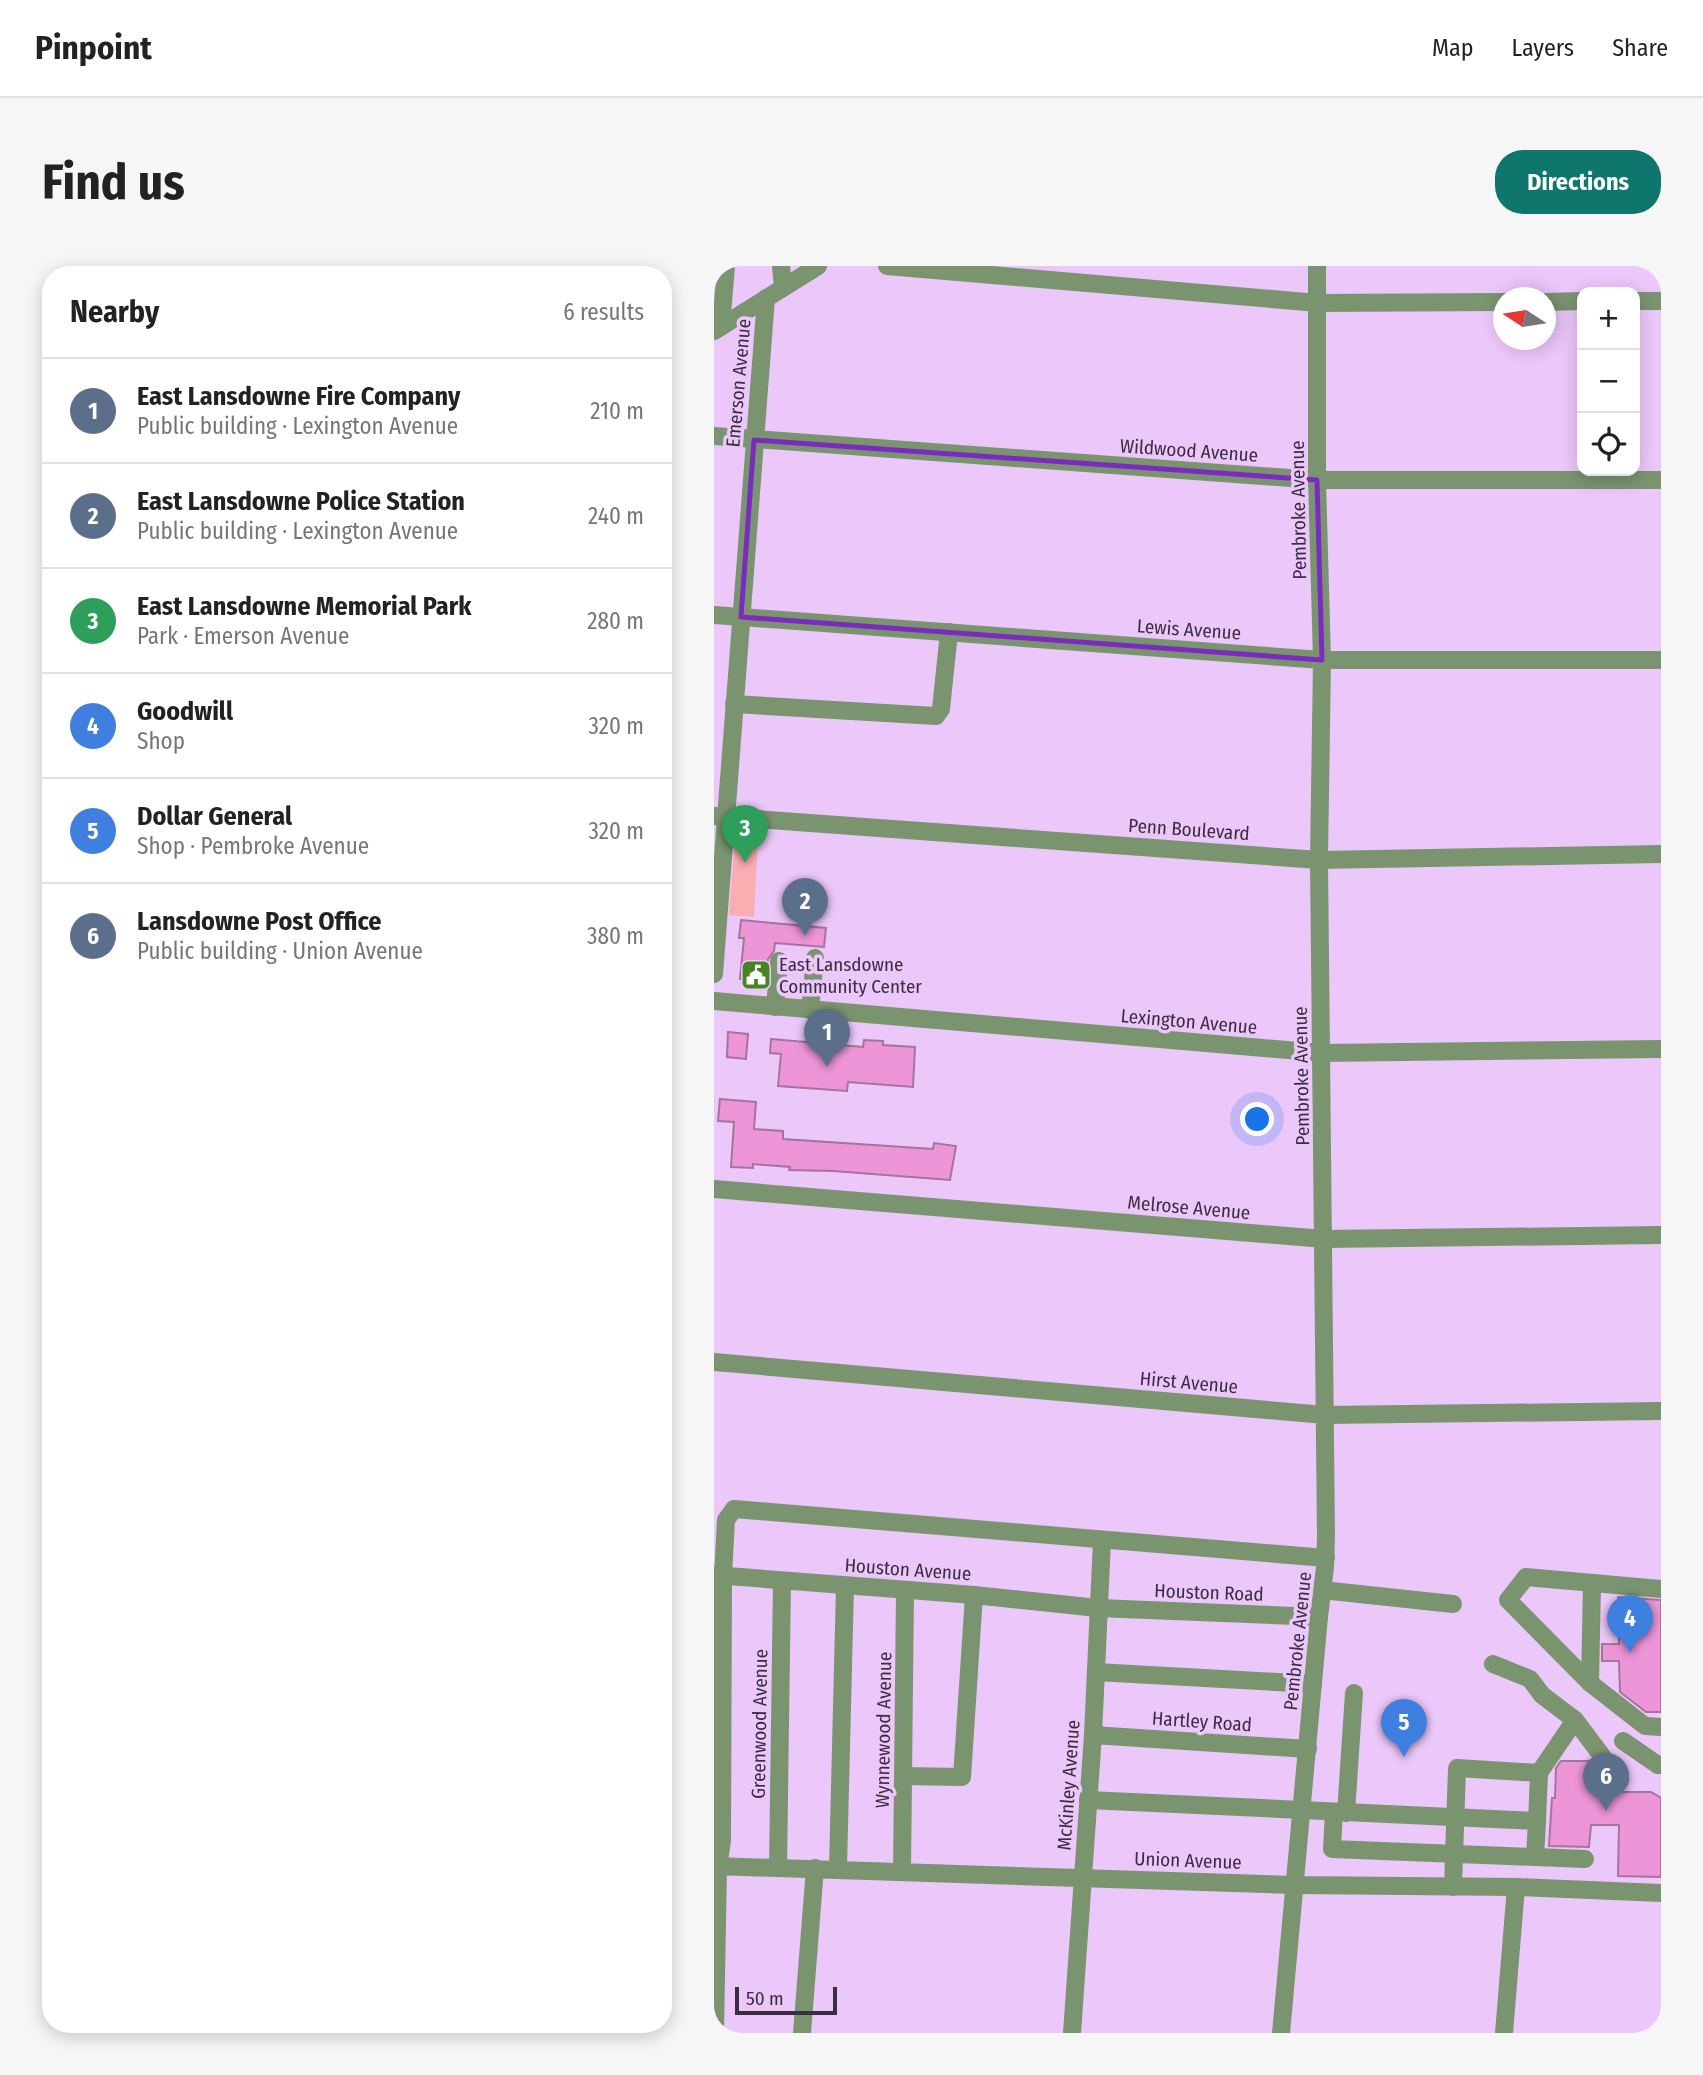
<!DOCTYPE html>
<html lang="en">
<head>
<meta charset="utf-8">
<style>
  :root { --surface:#fff; --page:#f6f6f6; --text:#222; --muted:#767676; --line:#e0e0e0; --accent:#0f766e }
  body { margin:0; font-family:"Fira Sans Condensed",sans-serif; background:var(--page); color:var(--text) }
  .controls { position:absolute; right:21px; top:21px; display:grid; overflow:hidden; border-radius:14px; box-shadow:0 4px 18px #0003 }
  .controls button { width:63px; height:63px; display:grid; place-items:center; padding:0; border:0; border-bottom:2px solid var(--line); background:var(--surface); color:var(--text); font:35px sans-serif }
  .compass { position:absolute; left:779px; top:21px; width:63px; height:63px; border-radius:50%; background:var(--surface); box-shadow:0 4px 18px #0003; rotate:282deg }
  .scale { position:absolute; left:21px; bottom:18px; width:102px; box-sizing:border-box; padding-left:7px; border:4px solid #3b2d41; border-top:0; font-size:19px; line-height:24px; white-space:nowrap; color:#3b2d41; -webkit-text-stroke:5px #ecc7fa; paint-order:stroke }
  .you { position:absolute; left:544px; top:854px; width:24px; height:24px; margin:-18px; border:5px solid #fff; border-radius:50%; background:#1a73e8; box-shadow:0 0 0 10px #1a73e833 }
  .badge { display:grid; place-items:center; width:46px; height:46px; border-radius:50%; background:var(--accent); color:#fff; font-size:23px; font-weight:700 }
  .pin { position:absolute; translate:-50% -58px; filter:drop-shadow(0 2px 4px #0008) }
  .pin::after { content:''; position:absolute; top:37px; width:24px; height:21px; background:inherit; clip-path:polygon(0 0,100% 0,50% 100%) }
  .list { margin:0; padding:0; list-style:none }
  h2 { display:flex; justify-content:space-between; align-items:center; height:91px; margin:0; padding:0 28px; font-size:30px }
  h2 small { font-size:23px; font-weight:400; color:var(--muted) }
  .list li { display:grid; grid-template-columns:46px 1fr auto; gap:21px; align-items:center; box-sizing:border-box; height:105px; padding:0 28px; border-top:2px solid var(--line) }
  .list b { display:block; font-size:26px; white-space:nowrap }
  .list p { margin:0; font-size:23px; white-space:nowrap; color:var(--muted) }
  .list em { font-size:23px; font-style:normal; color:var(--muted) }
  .icon { flex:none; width:38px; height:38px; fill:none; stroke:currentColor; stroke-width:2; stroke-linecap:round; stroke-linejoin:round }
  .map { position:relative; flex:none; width:947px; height:1767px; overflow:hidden; border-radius:28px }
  header { display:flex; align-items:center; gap:42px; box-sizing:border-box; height:98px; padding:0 35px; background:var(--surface); border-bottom:2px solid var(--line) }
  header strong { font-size:33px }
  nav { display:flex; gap:38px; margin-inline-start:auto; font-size:24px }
  .intro { display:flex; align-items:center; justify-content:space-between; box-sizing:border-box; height:168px; padding:0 42px }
  h1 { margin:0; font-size:49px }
  .button { padding:18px 32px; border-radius:28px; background:var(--accent); color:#fff; font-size:24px; font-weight:700 }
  main { display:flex; gap:42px; padding:0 42px }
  aside { flex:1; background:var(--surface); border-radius:28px; box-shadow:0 4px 18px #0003 }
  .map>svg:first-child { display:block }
  .green { fill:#f9aeb2 }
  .building { fill:#ed95d7; stroke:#a57599; stroke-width:2 }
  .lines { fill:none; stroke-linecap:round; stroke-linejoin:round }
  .minor { stroke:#7b9470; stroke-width:18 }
  .marked { fill:none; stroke:#7b2cbf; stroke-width:5; stroke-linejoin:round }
  .labels { text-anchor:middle; stroke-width:7; stroke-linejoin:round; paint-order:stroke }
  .street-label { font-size:19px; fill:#3b2d41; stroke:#ecc7fa }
  .poi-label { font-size:19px; fill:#3b2d41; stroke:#ecc7fa; text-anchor:start }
</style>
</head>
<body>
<header>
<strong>Pinpoint</strong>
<nav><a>Map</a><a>Layers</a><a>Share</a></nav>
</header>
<div class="intro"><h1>Find us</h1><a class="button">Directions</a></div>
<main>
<aside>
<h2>Nearby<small>6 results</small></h2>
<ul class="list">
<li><span class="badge" style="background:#5c6f8a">1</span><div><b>East Lansdowne Fire Company</b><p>Public building · Lexington Avenue</p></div><em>210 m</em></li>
<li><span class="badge" style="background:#5c6f8a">2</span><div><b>East Lansdowne Police Station</b><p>Public building · Lexington Avenue</p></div><em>240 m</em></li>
<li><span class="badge" style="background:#2e9e5b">3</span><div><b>East Lansdowne Memorial Park</b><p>Park · Emerson Avenue</p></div><em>280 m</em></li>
<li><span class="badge" style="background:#3f7fe0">4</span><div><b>Goodwill</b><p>Shop</p></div><em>320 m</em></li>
<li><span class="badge" style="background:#3f7fe0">5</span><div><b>Dollar General</b><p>Shop · Pembroke Avenue</p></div><em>320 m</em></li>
<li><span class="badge" style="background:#5c6f8a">6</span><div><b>Lansdowne Post Office</b><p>Public building · Union Avenue</p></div><em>380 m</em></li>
</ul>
</aside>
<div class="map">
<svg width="947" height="1767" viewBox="0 0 947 1767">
  <rect width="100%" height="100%" fill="#ecc7fa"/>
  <polygon class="green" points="21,571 44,572 40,651 15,649"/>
  <g class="building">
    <polygon points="27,654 112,662 110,681 61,677 60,685 54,693 52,715 26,713 30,672 25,672"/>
    <polygon points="14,766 34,768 32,793 13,791"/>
    <polygon points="57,773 149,781 150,774 169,775 169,779 201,781 199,821 134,816 133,825 64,820 67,788 56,787"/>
    <polygon points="6,833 42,836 40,863 69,865 69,873 219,883 220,877 242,880 236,914 119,905 75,904 76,901 39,898 39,902 17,901 20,856 4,855"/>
    <polygon points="904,1331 947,1334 947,1446 932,1446 906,1426 905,1395 888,1395 888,1378 905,1378"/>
    <polygon points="847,1495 878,1495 877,1526 937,1526 947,1532 947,1611 904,1610 905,1559 877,1559 875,1581 835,1580 838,1532 841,1532 842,1502"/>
  </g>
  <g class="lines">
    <g class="minor">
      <polyline points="67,0 69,22"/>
      <polyline points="173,0 604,37 790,36"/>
      <polyline points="921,35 947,35"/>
      <polyline points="832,36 868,35"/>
      <polyline points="7,61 12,0"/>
      <polyline points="0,65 104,0"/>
      <polyline points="0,170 603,214 947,214"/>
      <polyline points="0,349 608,394 947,394"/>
      <polyline points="20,438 222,450 227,443 235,366"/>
      <polyline points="0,550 605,594 947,588"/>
      <polyline points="0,708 52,32"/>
      <polyline points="0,735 608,787 947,783"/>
      <polyline points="61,741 65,695"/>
      <polyline points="96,744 101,692"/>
      <polyline points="0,923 610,973 947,969"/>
      <polyline points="0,1096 611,1149 947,1145"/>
      <polyline points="0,1309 260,1329 384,1342 605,1351"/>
      <polyline points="947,1323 812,1311 794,1334 876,1417 931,1460 947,1461"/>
      <polyline points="608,1324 739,1338"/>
      <polyline points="779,1398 816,1413 828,1429 861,1454"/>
      <polyline points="382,1406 599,1418"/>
      <polyline points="876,1417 878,1317"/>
      <polyline points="379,1469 594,1483"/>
      <polyline points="909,1475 944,1499 947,1499"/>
      <polyline points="825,1507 861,1454 906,1514"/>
      <polyline points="189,1510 248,1511 260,1329"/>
      <polyline points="374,1534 823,1555 821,1591"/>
      <polyline points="620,1546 618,1583 871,1593"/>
      <polyline points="632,1547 640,1427"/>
      <polyline points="0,1600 580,1619 802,1621 947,1627"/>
      <polyline points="64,1602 68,1315"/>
      <polyline points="124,1602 131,1320"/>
      <polyline points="188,1605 191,1324"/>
      <polyline points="739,1621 743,1502 825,1507 823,1555"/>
      <polyline points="1,1767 4,1601 8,1575 9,1310 12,1254 20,1243 612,1292"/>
      <polyline points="88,1767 101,1602"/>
      <polyline points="358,1767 379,1469 388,1274"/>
      <polyline points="567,1767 605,1351 611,1301 612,1270 605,594 608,394 603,214 603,0"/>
      <polyline points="790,1767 802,1621"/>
    </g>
  </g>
  <path class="marked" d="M40,174L603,214L608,394L27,351Z"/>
  <defs>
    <g id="civic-square" transform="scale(1.575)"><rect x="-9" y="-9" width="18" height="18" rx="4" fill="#478524" stroke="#ecc7fa"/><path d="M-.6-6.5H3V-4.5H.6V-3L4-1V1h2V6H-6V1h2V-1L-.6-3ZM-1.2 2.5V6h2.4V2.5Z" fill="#fff"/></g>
  </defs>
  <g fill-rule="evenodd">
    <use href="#civic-square" x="42" y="709"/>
  </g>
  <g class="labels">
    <g class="street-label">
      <text transform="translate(24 117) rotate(-85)" y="7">Emerson Avenue</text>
      <text transform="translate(475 184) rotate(4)" y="7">Wildwood Avenue</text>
      <text transform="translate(584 244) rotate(-91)" y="7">Pembroke Avenue</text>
      <text transform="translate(475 363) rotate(4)" y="7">Lewis Avenue</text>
      <text transform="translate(475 563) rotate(4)" y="7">Penn Boulevard</text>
      <text transform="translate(475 755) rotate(5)" y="7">Lexington Avenue</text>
      <text transform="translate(587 810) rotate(-91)" y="7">Pembroke Avenue</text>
      <text transform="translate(475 941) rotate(5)" y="7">Melrose Avenue</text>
      <text transform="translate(475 1116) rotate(5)" y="7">Hirst Avenue</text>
      <text transform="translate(194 1303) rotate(4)" y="7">Houston Avenue</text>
      <text transform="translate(495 1326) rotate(2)" y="7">Houston Road</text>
      <text transform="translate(583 1375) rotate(-84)" y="7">Pembroke Avenue</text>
      <text transform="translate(488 1455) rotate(4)" y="7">Hartley Road</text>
      <text transform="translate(45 1458) rotate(-89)" y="7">Greenwood Avenue</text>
      <text transform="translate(169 1464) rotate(-89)" y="7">Wynnewood Avenue</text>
      <text transform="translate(354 1519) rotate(-86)" y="7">McKinley Avenue</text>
      <text transform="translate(474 1594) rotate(2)" y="7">Union Avenue</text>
    </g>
    <g class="poi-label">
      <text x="65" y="705">East Lansdowne<tspan x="65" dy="22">Community Center</tspan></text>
    </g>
  </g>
</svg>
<div class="controls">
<button>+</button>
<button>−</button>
<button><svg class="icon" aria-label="locate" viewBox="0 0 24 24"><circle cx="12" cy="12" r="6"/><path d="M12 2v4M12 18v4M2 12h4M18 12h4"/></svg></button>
</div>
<svg class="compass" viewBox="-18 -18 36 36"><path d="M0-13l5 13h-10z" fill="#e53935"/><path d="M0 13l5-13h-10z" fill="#767676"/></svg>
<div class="scale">50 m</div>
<div class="you"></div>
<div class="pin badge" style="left:113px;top:801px;background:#5c6f8a">1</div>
<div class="pin badge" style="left:91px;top:670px;background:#5c6f8a">2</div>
<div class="pin badge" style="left:31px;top:597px;background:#2e9e5b">3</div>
<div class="pin badge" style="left:916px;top:1387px;background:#3f7fe0">4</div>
<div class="pin badge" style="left:690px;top:1491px;background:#3f7fe0">5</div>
<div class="pin badge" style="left:892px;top:1545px;background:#5c6f8a">6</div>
</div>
</main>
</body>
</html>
